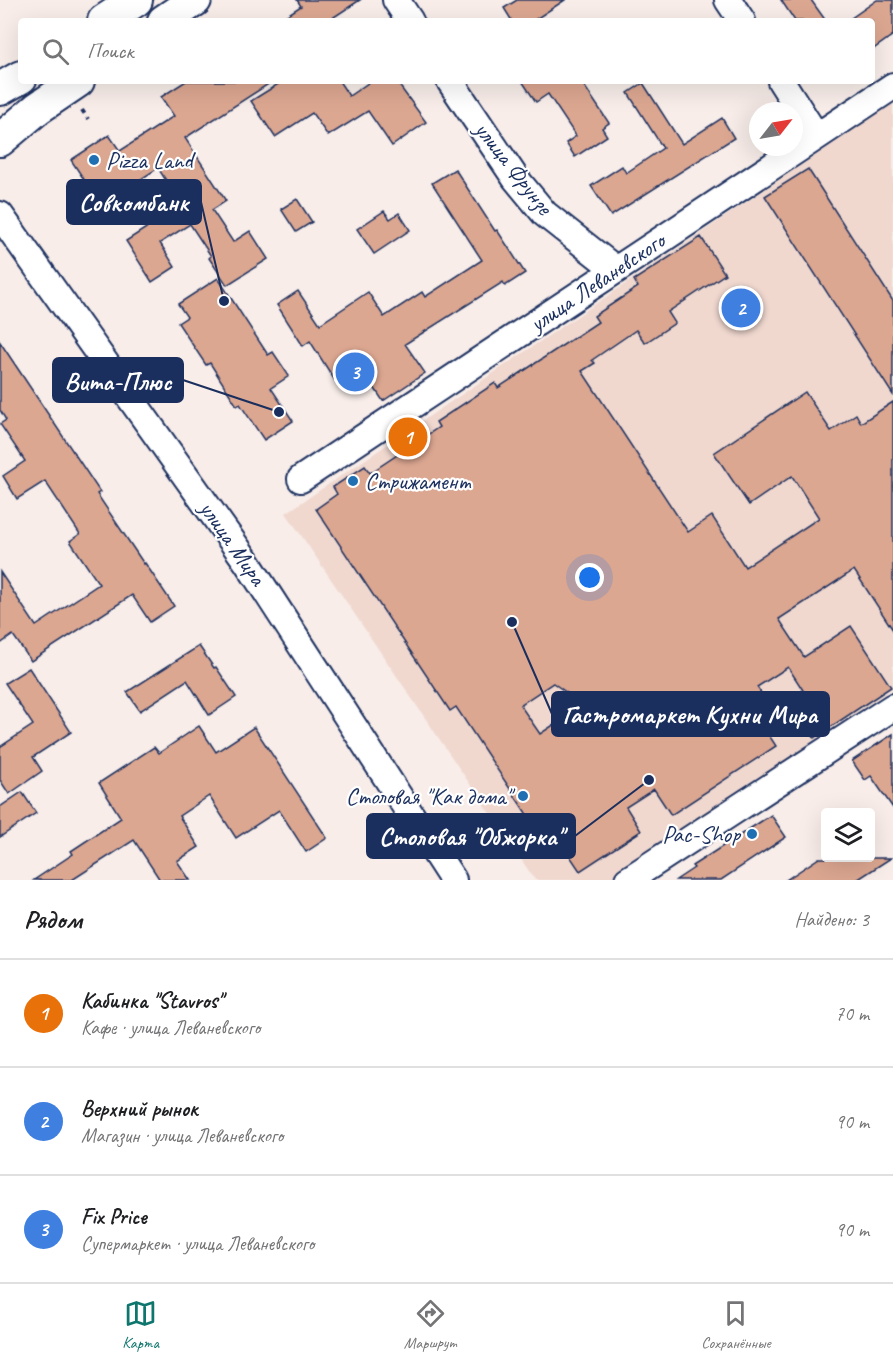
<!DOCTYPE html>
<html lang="ru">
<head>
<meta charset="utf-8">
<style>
  :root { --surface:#fff; --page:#f6f6f6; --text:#202124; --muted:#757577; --line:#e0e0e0; --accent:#0f766e }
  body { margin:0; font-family:Caveat,sans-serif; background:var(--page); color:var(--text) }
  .controls { position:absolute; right:18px; bottom:18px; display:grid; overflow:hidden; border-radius:6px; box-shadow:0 6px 24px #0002 }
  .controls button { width:54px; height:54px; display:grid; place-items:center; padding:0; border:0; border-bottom:2px solid var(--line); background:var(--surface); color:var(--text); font:30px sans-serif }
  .compass { position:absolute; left:749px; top:102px; width:54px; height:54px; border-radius:50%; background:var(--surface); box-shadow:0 6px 24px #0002; rotate:59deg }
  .you { position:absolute; left:590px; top:578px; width:21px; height:21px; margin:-15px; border:4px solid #fff; border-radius:50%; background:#1a73e8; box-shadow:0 0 0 9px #1a73e833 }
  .badge { display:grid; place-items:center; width:39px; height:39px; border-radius:50%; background:var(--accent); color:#fff; font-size:20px; font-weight:700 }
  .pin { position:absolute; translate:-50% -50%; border:3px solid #fff; box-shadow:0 2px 6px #0006 }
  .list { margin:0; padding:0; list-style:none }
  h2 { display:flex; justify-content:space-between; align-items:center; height:78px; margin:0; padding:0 24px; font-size:26px }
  h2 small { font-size:20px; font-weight:400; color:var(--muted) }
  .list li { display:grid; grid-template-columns:39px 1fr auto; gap:18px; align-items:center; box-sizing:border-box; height:108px; padding:0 24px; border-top:2px solid var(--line) }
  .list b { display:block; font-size:22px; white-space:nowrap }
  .list p { margin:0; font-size:20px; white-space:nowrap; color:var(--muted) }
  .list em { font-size:20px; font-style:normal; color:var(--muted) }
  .icon { flex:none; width:33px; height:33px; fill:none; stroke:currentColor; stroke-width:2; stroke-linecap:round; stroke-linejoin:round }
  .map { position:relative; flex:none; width:893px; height:880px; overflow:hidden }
  .search { position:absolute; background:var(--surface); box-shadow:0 6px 24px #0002; left:18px; right:18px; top:18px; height:66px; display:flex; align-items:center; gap:15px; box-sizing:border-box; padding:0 21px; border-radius:6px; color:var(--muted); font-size:22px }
  .sheet { height:402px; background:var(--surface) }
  nav { display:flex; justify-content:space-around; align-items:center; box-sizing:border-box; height:84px; border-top:2px solid var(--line); background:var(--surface); font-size:16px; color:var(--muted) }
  nav a { display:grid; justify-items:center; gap:3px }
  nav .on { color:var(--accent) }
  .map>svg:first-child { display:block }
  .built { fill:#f0d8cf }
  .building { fill:#dca791; stroke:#1b2f5e; stroke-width:1.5; fill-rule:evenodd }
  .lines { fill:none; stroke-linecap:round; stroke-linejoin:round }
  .minor-casing { stroke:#1b2f5e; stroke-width:30 }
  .major-casing { stroke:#1b2f5e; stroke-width:36 }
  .path { stroke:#1b2f5e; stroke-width:4; stroke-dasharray:4.5 4.5; stroke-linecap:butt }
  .minor { stroke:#fff; stroke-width:26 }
  .major { stroke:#fff; stroke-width:32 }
  .poi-dot { fill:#1f6fb2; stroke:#fff; stroke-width:2 }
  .labels { text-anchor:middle; stroke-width:4.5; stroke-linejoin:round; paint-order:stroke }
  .poi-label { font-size:24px; fill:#1b2f5e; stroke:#fff; text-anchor:start }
  .street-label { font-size:24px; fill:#1b2f5e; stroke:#fff }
  .leader { fill:none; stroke:#1b2f5e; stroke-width:2 }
  .callout-dot { fill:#1b2f5e; stroke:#fff; stroke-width:2 }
  .callout { fill:#1b2f5e; stroke:#1b2f5e; stroke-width:2 }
  .callout-label { font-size:26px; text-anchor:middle; font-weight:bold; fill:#fff }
</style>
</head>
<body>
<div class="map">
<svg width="893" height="880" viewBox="0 0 893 880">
  <rect width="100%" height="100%" fill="#f8ede9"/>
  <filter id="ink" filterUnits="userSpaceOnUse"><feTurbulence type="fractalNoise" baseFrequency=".0167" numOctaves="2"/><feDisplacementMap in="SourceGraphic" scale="12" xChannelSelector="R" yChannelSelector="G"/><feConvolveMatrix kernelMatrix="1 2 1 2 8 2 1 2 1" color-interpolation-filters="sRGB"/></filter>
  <g filter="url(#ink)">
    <polygon class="built" points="893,103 893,688 607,880 535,880 286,513"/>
    <g class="building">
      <polygon points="297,0 360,0 328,21 278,21 301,6"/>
      <polygon points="517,0 565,0 533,21 512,21 504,8"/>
      <polygon points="781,0 811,0 826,21 795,21"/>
      <polygon points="877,0 893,0 893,35 872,50 872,21 847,21"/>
      <polygon points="186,81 273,81 185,138 226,201 212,210 233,242 250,231 268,259 227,285 209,258 211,256 190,224 160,243 175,267 152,282 126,241 182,205 158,168 101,205 71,160 109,135 120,151 174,116 161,97"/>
      <polygon points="283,81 339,81 349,96 371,81 396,81 426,122 392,146 368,111 328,136 312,113 275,137 251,101"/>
      <polygon points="522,81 581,81 609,123 602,128 607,136 575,157 566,143 576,136 548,94 536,102"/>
      <polygon points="643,83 682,144 722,118 734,138 611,216 591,186 622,166 626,173 663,148 628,93"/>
      <polygon points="455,169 495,231 497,230 525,273 505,286 503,282 405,344 425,373 383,401 364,372 339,387 310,341 303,346 277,305 298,291 320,324 368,292 384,317 422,292 425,297 482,260 432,183"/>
      <polygon points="808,169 893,301 893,395 765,196"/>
      <polygon points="297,199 312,222 296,232 281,209"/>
      <polygon points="384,211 390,219 399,213 410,230 374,254 357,229"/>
      <path d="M701,237L725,274L668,312L675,323L645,343L636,330L592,360L595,363L582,371L688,532L712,516L745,567L819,518L792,476L749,505L714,453L805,392L831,431L856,414L861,423L893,402V630L854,570L779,619L804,657L851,626L891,687L814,738L798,713L812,704L788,667L757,687L773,711L759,720L776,746L671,815L654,789L626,807L641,831L580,871L564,847L553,854L456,707L450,711L316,509L337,494L333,487L365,466L370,473L439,427L436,422L495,383L498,388L598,322L594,316L638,287L634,280ZM553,683L584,705L540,734L520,705Z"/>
      <polygon points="218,278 268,355 273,352 289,376 271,388 293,421 264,440 240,404 237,406 210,363 206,365 178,323 187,317 178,304"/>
      <polygon points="0,342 100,492 97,494 144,564 145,563 174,606 150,622 132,595 31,661 13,635 0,644 0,572 36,626 99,584 70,541 80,534 45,481 17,499 3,476 25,461 0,424 6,420 0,410"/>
      <polygon points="199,646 214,668 216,667 236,697 209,715 187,680 140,711 127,692"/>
      <polygon points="29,668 71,732 33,757 42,771 9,794 0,780 0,747 33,725 5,683"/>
      <polygon points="199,726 216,752 254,727 327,838 306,852 279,810 236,838 209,796 179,816 199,847 177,861 190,880 160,880 134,840 72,880 34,880 73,854 71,851 121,818 99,783 154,747 159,753"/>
      <polygon points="893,734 893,808 871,776 865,780 852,761"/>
      <polygon points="22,792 36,813 0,837 0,807"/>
      <polygon points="771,815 786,837 721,880 676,880 694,868 692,866"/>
      <polygon points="819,858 891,858 857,880 786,880"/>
    </g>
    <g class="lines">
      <g class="minor-casing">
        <g id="minor">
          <polyline points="396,0 410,21"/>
          <polyline points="728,0 742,21"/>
          <polyline points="450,81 516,179 545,214 615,269"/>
          <polyline points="781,81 816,136"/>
          <polyline points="0,215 247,562 453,880"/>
          <polyline points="301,479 893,86"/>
          <polyline points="628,880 893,707"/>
        </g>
      </g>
      <g class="major-casing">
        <g id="major">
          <polyline points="104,21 136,0"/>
          <polyline points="164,21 195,0"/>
          <polyline points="0,89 21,77"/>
          <polyline points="0,140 38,108 78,81"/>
        </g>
      </g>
      <g class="path">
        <polyline points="21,19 23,21"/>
        <polyline points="82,110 88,119"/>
      </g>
      <use href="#minor" class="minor"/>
      <use href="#major" class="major"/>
    </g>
  </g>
  <g class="poi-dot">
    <circle cx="94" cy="160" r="6"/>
    <circle cx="353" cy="481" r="6"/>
    <circle cx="523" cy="796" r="6"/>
    <circle cx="752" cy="834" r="6"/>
  </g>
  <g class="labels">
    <g class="poi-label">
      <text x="106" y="168">Pizza Land</text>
      <text x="365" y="489">Стрижамент</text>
      <text x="511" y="804" text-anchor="end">Столовая "Как дома"</text>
      <text x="740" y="842" text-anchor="end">Pac-Shop</text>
    </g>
    <g class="street-label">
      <text transform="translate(514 168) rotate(52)" y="8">улица Фрунзе</text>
      <text transform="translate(597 282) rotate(-34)" y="8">улица Леваневского</text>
      <text transform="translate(233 543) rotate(55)" y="8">улица Мира</text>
    </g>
  </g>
  <path class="leader" d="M224 301L201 202M279 412L183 380M512 622L552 714M649 780L575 836"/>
  <g class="callout-dot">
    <circle cx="224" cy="301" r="6"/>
    <circle cx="279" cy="412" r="6"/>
    <circle cx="512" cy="622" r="6"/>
    <circle cx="649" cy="780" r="6"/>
  </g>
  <g class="callout">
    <rect x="67" y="180" width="134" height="44" rx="6"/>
    <rect x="53" y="358" width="130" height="44" rx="6"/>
    <rect x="552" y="692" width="277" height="44" rx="6"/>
    <rect x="367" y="814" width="208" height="44" rx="6"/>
  </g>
  <g class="callout-label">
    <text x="134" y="211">Совкомбанк</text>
    <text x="118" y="390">Вита-Плюс</text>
    <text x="690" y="723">Гастромаркет Кухни Мира</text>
    <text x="471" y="845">Столовая "Обжорка"</text>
  </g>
</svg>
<div class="controls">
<button><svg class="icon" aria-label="layers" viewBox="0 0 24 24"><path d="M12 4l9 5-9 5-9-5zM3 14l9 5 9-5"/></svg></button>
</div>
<svg class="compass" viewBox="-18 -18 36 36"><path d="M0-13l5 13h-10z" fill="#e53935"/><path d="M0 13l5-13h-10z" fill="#757577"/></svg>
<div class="you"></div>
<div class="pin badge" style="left:408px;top:437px;background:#e8710a">1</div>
<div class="pin badge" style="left:741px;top:308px;background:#3f7fe0">2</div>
<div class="pin badge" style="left:355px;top:372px;background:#3f7fe0">3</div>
<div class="search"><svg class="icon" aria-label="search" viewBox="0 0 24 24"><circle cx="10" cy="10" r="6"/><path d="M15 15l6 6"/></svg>Поиск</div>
</div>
<section class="sheet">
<h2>Рядом<small>Найдено: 3</small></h2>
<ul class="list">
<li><span class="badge" style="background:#e8710a">1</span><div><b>Кабинка &quot;Stavros&quot;</b><p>Кафе · улица Леваневского</p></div><em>70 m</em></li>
<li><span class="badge" style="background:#3f7fe0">2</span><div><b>Верхний рынок</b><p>Магазин · улица Леваневского</p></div><em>90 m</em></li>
<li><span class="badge" style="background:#3f7fe0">3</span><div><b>Fix Price</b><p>Супермаркет · улица Леваневского</p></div><em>90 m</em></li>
</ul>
</section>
<nav>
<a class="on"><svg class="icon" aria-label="map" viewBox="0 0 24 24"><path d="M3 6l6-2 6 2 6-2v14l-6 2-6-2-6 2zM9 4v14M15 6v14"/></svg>Карта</a>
<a><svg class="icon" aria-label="directions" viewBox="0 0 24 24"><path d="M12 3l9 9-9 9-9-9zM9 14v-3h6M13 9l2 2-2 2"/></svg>Маршрут</a>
<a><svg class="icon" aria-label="saved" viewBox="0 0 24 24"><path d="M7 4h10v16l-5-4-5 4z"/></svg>Сохранённые</a>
</nav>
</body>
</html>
